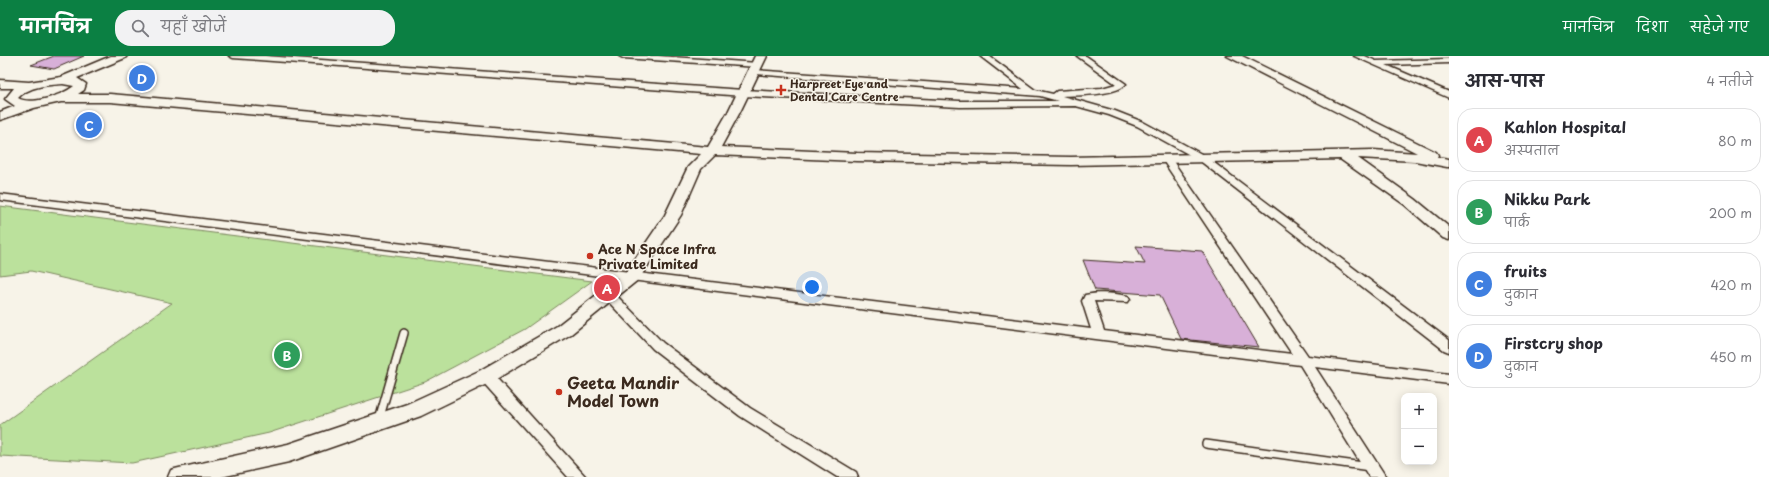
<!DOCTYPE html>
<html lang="hi">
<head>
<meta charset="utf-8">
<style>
  :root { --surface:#fff; --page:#f2f2f3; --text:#2b2b33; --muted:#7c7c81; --line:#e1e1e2; --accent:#0b8043 }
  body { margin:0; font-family:"Playpen Sans","Playpen Sans Deva",sans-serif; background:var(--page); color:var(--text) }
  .controls { position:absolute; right:12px; bottom:12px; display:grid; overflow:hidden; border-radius:8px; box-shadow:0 2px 10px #0003 }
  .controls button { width:36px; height:36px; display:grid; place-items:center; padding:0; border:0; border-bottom:1px solid var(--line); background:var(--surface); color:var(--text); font:20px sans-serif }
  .you { position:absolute; left:812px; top:231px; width:14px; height:14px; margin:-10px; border:3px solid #fff; border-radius:50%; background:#1a73e8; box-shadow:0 0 0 6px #1a73e833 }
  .badge { display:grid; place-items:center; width:26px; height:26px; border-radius:50%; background:var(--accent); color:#fff; font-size:13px; font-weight:700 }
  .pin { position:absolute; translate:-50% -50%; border:2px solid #fff; box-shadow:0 1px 4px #0006 }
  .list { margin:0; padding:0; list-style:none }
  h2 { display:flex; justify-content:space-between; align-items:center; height:52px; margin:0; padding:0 16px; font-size:17px }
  h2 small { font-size:13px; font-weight:400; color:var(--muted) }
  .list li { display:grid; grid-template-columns:26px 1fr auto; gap:12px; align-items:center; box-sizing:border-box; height:64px; margin:0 8px 8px; padding:0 8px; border:1px solid var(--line); border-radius:16px }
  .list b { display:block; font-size:15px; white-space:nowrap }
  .list p { margin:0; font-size:13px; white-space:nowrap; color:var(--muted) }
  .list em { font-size:13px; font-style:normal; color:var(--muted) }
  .icon { flex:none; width:22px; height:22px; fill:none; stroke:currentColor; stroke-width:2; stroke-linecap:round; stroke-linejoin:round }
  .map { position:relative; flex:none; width:1449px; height:421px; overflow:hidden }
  header { display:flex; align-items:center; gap:24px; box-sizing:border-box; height:56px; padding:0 20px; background:var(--accent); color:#fff }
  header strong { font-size:19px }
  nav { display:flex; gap:22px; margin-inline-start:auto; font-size:14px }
  .search { width:280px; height:36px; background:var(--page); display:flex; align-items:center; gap:10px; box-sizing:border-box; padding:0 14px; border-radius:16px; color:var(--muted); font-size:15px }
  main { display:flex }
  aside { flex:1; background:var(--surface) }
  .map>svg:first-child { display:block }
  .green { fill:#bbe19c; stroke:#7b865d }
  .building { fill:#d8b0d8; stroke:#3b2a1e }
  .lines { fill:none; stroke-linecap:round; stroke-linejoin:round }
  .lane-casing { stroke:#3b2a1e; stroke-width:10 }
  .street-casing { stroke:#3b2a1e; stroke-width:3 }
  .secondary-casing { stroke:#3b2a1e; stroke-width:3 }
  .lane { stroke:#f7f3e8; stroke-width:7 }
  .street { fill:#f7f3e8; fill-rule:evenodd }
  .secondary { fill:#f7f3e8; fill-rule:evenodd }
  .poi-dot { fill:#c8321e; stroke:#f7f3e8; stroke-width:1.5 }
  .labels { text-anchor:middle; stroke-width:3; stroke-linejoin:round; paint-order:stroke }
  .far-poi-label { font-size:11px; font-weight:bold; fill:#3b2a1e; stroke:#f7f3e8; text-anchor:start }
  .poi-label { font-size:13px; font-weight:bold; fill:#3b2a1e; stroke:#f7f3e8; text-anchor:start }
  .near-poi-label { font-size:16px; font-weight:bold; fill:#3b2a1e; stroke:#f7f3e8; text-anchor:start }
</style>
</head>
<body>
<header>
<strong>मानचित्र</strong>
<div class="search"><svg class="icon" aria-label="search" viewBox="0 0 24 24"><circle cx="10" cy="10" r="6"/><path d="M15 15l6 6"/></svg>यहाँ खोजें</div>
<nav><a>मानचित्र</a><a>दिशा</a><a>सहेजे गए</a></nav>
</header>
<main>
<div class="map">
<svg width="1449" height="421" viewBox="0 0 1449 421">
  <rect width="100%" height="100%" fill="#f7f3e8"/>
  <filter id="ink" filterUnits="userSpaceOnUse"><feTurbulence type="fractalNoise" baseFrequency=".025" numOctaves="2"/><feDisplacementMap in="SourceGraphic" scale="8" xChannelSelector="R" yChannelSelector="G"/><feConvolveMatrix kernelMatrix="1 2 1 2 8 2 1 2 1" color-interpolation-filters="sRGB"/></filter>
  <g filter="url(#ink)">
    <polygon class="green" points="0,150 592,225 525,273 425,326 269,377 132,407 0,400 0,369 172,247 31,215 0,219"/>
    <g class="building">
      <polygon points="54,0 84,0 54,13 31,9"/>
      <polygon points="1136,190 1202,195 1259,291 1181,283 1160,239 1095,234 1083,204 1145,208"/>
    </g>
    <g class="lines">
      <g class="lane-casing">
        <g id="lane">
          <polyline points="379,364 404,277"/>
          <polyline points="1206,388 1370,411"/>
        </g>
      </g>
      <g class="street-casing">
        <g id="street">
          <path d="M229,0H265L743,34L960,45H1058L1040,40L755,18L751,16L755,14L1023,33L980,0H989L1035,34L1053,38L1057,35L1102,32L1116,28L1077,0H1086L1126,28C1115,40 1078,39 1062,40L1115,55L1143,66L1205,100L1449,284V296L1444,294L1199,104L1137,70L1109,59L1076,50L960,51L743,40L233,2Z"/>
          <polygon points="619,0 658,0 758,7 762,9 758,11 623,2"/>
          <polygon points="1354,0 1365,0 1376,5 1449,3 1449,7 1386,9 1449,36 1449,42"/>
          <path d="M1167,100L1170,101L1308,300L1449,318V328L1315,311L1386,421H1369L1300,309L0,144V138L1091,273L1082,245L1085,239C1098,236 1115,237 1128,240L1130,243L1128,246L1094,245L1104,275L1292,298L1162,103Z"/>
          <polygon points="609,235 613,236 663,287 750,352 856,416 858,421 837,421 740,360 653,293 605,242 603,239"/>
          <polygon points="486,315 491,316 586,421 568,421 481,324 479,320 481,316"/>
        </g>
      </g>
      <g class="secondary-casing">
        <path id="secondary" d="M111,0H127L125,2L77,22L86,28L84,34L78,38H110L708,91L728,56L755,0H767L740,56L721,91L857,97L1071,101L1373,94L1417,97L1227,0H1242L1436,96L1438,99L1437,101L1449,103V111H1447L1415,105L1358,102L1415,143L1449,171V184L1443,182L1405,149L1340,103L1071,109L857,105L715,99L701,113L681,159L639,223L571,278L493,325L421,360L289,406L221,421H168L171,414L179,412L288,388L407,348L479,315L557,270L627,215L665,159L688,111L701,98L110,46H61L34,52L0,64V56L15,50L5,43L14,32H0V24L29,26L61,21ZM63,28L74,30C63,39 31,50 18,42C29,30 48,29 63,28Z"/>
      </g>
      <use href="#lane" class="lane"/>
      <use href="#street" class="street"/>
      <use href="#secondary" class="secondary"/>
    </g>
  </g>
  <g class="poi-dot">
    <path d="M779 28h4v4h4v4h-4v4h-4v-4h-4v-4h4z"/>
    <circle cx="590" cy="200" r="4"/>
    <circle cx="559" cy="336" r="4"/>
  </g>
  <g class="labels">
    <g class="far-poi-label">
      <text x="790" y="32">Harpreet Eye and<tspan x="790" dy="13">Dental Care Centre</tspan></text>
    </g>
    <g class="poi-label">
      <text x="598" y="198">Ace N Space Infra<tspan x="598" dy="15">Private Limited</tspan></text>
    </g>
    <g class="near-poi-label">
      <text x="567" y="333">Geeta Mandir<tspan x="567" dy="18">Model Town</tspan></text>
    </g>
  </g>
</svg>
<div class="controls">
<button>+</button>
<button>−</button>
</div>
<div class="you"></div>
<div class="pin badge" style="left:607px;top:232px;background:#e0444e">A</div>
<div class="pin badge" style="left:287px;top:299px;background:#2e9e5b">B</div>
<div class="pin badge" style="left:89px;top:69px;background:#3f7fe0">C</div>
<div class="pin badge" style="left:142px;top:22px;background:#3f7fe0">D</div>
</div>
<aside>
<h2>आस-पास<small>4 नतीजे</small></h2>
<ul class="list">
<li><span class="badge" style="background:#e0444e">A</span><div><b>Kahlon Hospital</b><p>अस्पताल</p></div><em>80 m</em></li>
<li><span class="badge" style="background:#2e9e5b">B</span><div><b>Nikku Park</b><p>पार्क</p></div><em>200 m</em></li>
<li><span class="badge" style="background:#3f7fe0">C</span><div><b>fruits</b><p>दुकान</p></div><em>420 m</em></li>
<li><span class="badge" style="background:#3f7fe0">D</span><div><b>Firstcry shop</b><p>दुकान</p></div><em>450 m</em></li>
</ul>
</aside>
</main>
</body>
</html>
